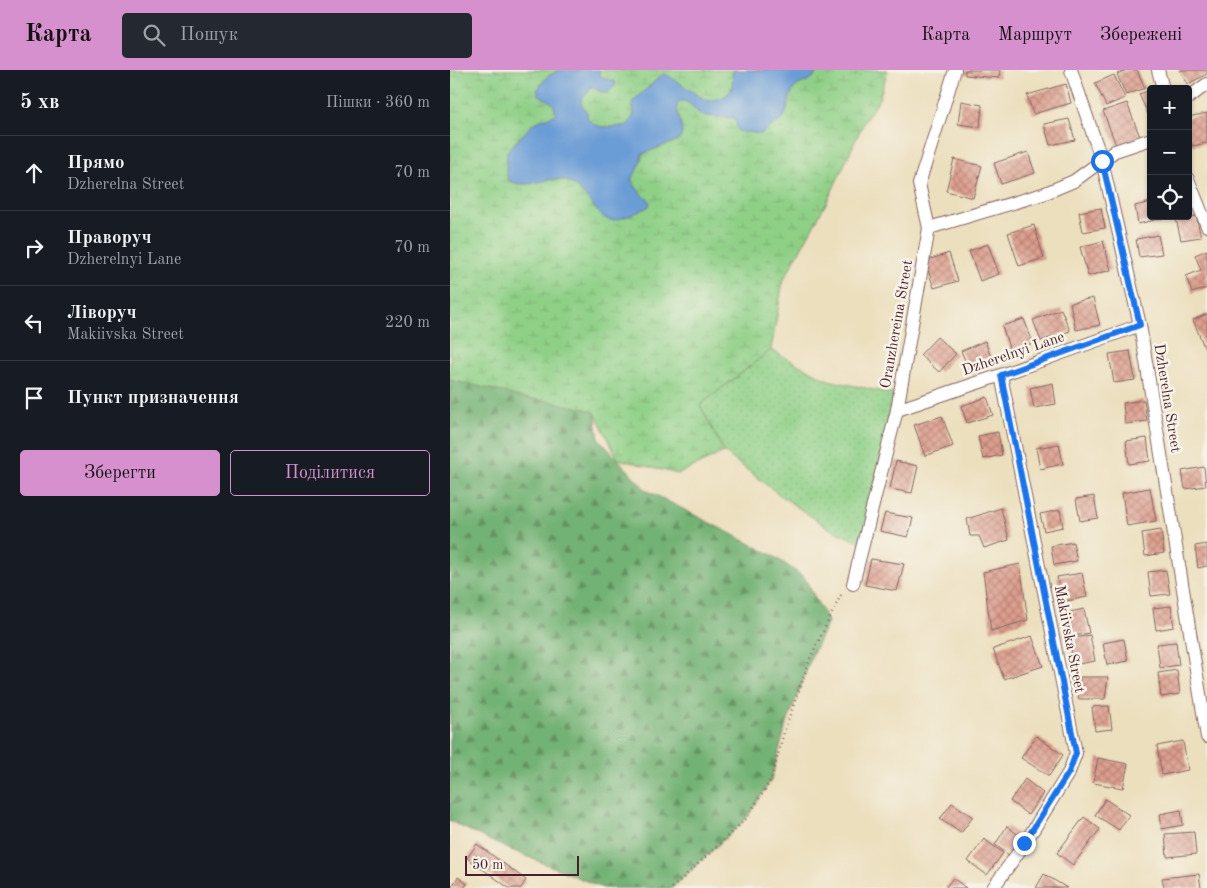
<!DOCTYPE html>
<html lang="uk">
<head>
<meta charset="utf-8">
<style>
  :root { --surface:#171b24; --page:#242831; --text:#f1f3f6; --muted:#9ea1a6; --line:#363941; --accent:#d690ce }
  body { margin:0; font-family:"Old Standard TT",serif; background:var(--page); color:var(--text) }
  .controls { position:absolute; right:15px; top:15px; display:grid; overflow:hidden; border-radius:5px; box-shadow:0 1px 4px #0004 }
  .controls button { width:45px; height:45px; display:grid; place-items:center; padding:0; border:0; border-bottom:1px solid var(--line); background:var(--surface); color:var(--text); font:25px sans-serif }
  .scale { position:absolute; left:15px; bottom:12px; width:114px; box-sizing:border-box; padding-left:5px; border:2px solid #4a1f2b; border-top:0; font-size:14px; line-height:18px; white-space:nowrap; color:#4a1f2b; -webkit-text-stroke:4px #f7f3e8; paint-order:stroke }
  .stop { position:absolute; width:15px; height:15px; margin:-11px; border:4px solid #1a73e8; border-radius:50%; background:#fff }
  .stop.end { background:#1a73e8; border-color:#fff; box-shadow:0 1px 5px #0008 }
  .list { margin:0; padding:0; list-style:none }
  h2 { display:flex; justify-content:space-between; align-items:center; height:65px; margin:0; padding:0 20px; font-size:21px }
  h2 small { font-size:16px; font-weight:400; color:var(--muted) }
  .list li { display:grid; grid-template-columns:32px 1fr auto; gap:15px; align-items:center; box-sizing:border-box; height:75px; padding:0 20px; border-top:1px solid var(--line) }
  .list b { display:block; font-size:19px; white-space:nowrap }
  .list p { margin:0; font-size:16px; white-space:nowrap; color:var(--muted) }
  .list em { font-size:16px; font-style:normal; color:var(--muted) }
  .actions { display:flex; gap:10px; padding:15px 20px }
  .actions a { flex:1; padding:11px 0; border:1px solid var(--accent); border-radius:5px; text-align:center; font-size:18px; color:var(--accent) }
  .actions .main { background:var(--accent); color:#111 }
  .icon { flex:none; width:28px; height:28px; fill:none; stroke:currentColor; stroke-width:2; stroke-linecap:round; stroke-linejoin:round }
  .map { position:relative; flex:none; width:757px; height:818px; overflow:hidden }
  header { display:flex; align-items:center; gap:30px; box-sizing:border-box; height:70px; padding:0 25px; background:var(--accent); color:#111 }
  header strong { font-size:24px }
  nav { display:flex; gap:28px; margin-inline-start:auto; font-size:18px }
  .search { width:350px; height:45px; background:var(--page); display:flex; align-items:center; gap:12px; box-sizing:border-box; padding:0 18px; border-radius:5px; color:var(--muted); font-size:19px }
  main { display:flex }
  aside { flex:1; background:var(--surface) }
  .map>svg:first-child { display:block }
  .grass { fill:url(#grass-dots); stroke:#6c7859 }
  .forest { fill:url(#forest-firs); stroke:#5e6850 }
  .wetland { fill:url(#wetland-marsh); stroke:#6c7859 }
  .water { fill:#6a9cd5; stroke:#5a5e80 }
  .building { fill:url(#building-cross-hatch) }
  .lines { fill:none; stroke-linecap:round; stroke-linejoin:round }
  .minor-casing { stroke:#83625e; stroke-width:14 }
  .path { stroke:#83625e; stroke-width:2.5; stroke-dasharray:1 4; stroke-linecap:butt }
  .minor { stroke:#fff; stroke-width:12 }
  .route { stroke:#1a73e8; stroke-width:6 }
  .labels { text-anchor:middle; stroke-width:5; stroke-linejoin:round; paint-order:stroke }
  .street-label { font-size:15px; fill:#4a1f2b; stroke:#f7f3e8 }
</style>
</head>
<body>
<header>
<strong>Карта</strong>
<div class="search"><svg class="icon" aria-label="search" viewBox="0 0 24 24"><circle cx="10" cy="10" r="6"/><path d="M15 15l6 6"/></svg>Пошук</div>
<nav><a>Карта</a><a>Маршрут</a><a>Збережені</a></nav>
</header>
<main>
<aside>
<h2>5 хв<small>Пішки · 360 m</small></h2>
<ul class="list">
<li><svg class="icon" aria-label="ahead" viewBox="0 0 24 24"><path d="M12 20V5M6 11l6-6 6 6"/></svg><div><b>Прямо</b><p>Dzherelna Street</p></div><em>70 m</em></li>
<li><svg class="icon" aria-label="right" viewBox="0 0 24 24"><path d="M7 20v-9h11M14 6l5 5-5 5"/></svg><div><b>Праворуч</b><p>Dzherelnyi Lane</p></div><em>70 m</em></li>
<li><svg class="icon" aria-label="left" viewBox="0 0 24 24"><path d="M17 20v-9H6M10 6l-5 5 5 5"/></svg><div><b>Ліворуч</b><p>Makiivska Street</p></div><em>220 m</em></li>
<li><svg class="icon" aria-label="arrive" viewBox="0 0 24 24"><path d="M6 21V4h12l-3 4 3 4H6"/></svg><div><b>Пункт призначення</b></div></li>
</ul>
<div class="actions"><a class="main">Зберегти</a><a>Поділитися</a></div>
</aside>
<div class="map">
<svg width="757" height="818" viewBox="0 0 757 818">
  <defs>
    <pattern id="grass-dots" width="8" height="8" patternUnits="userSpaceOnUse" patternTransform="scale(1.25)"><rect width="8" height="8" fill="#8fd087"/><path d="M2 2h.1M6 6h.1" fill="none" stroke="#7db275" stroke-width="1.8" stroke-linecap="round"/></pattern>
    <pattern id="forest-firs" width="22" height="20" patternUnits="userSpaceOnUse" patternTransform="scale(1.25)"><rect width="22" height="20" fill="#73b274"/><path d="M5 1l3.5 6h-7zM16 11l3.5 6h-7z" fill="#60905f"/></pattern>
    <pattern id="wetland-marsh" width="20" height="14" patternUnits="userSpaceOnUse" patternTransform="scale(1.25)"><rect width="20" height="14" fill="#8fd087"/><path d="M1 5h8M5 5V1M11 12h8M15 12V8" fill="none" stroke="#7db275"/></pattern>
    <pattern id="building-cross-hatch" width="8" height="8" patternUnits="userSpaceOnUse" patternTransform="scale(1.25)"><rect width="8" height="8" fill="#dd9f8e"/><path d="M0 0l8 8M0 8l8-8" fill="none" stroke="#b58174"/></pattern>
  </defs>
  <rect width="100%" height="100%" fill="#f7f3e8"/>
  <filter id="ink" filterUnits="userSpaceOnUse"><feTurbulence type="fractalNoise" baseFrequency=".02" numOctaves="2"/><feDisplacementMap in="SourceGraphic" scale="10" xChannelSelector="R" yChannelSelector="G"/><feConvolveMatrix kernelMatrix="1 2 1 2 8 2 1 2 1" color-interpolation-filters="sRGB"/></filter>
  <filter id="wash" filterUnits="userSpaceOnUse"><feTurbulence type="fractalNoise" baseFrequency=".0096" numOctaves="4" result="noise"/><feDisplacementMap in="SourceGraphic" scale="20" xChannelSelector="R" yChannelSelector="G"/><feGaussianBlur stdDeviation="1.12" result="paint"/><feColorMatrix in="noise" values="0 0 0 0 0 0 0 0 0 0 0 0 0 0 0 0 0 1.4 0 .05"/><feComposite in="paint" operator="in"/></filter>
  <g filter="url(#wash)">
    <rect width="100%" height="100%" fill="#ecdfbe"/>
    <polygon class="grass" points="321,280 378,310 443,324 413,474 380,459 331,426 274,382 250,335"/>
    <polygon class="forest" points="10,309 144,337 149,369 196,420 322,485 354,507 378,552 362,585 335,659 321,710 296,749 222,818 153,818 47,774 0,751 0,310"/>
    <polygon class="wetland" points="0,0 438,0 429,29 414,52 377,132 375,135 333,211 321,280 250,335 274,382 228,404 168,389 144,341 99,331 73,328 45,320 0,310"/>
    <path class="water" d="M110,0H149L150,6C155,10 160,9 166,12L164,17L158,23L149,21L141,16C140,18 139,21 138,23C135,26 130,27 131,32C131,36 135,39 137,42C139,48 135,45 139,50C147,60 167,57 178,55C184,46 185,44 182,32L214,3L257,31C267,29 279,28 282,17C283,11 282,6 283,0H367C365,13 351,10 344,19C338,27 339,41 333,48C327,54 317,59 311,64L288,61L285,48C278,47 258,47 252,45C243,41 241,29 229,31C222,43 238,58 229,70L192,84C191,94 186,102 181,110L191,124L198,129L200,132L199,136C193,140 186,143 178,146C172,148 166,151 160,150C146,148 134,115 113,110C95,106 81,120 59,111L56,102L57,81L84,53L106,44C104,31 100,32 89,25L87,20L98,6Z"/>
    <g id="blocks">
      <g class="building">
        <polygon points="515,0 550,0 549,8 515,5"/>
        <polygon points="677,0 687,0 695,18 676,25 667,4"/>
        <polygon points="729,0 757,0 757,4 738,14"/>
        <polygon points="664,5 675,28 656,36 645,13"/>
        <polygon points="616,14 621,33 583,44 577,25"/>
        <polygon points="701,20 701,43 698,44 689,24"/>
        <polygon points="511,31 532,35 530,57 508,54"/>
        <polygon points="677,33 690,67 666,75 653,41"/>
        <polygon points="757,43 757,73 742,76 738,57 738,47"/>
        <polygon points="619,49 625,70 600,75 594,54"/>
        <polygon points="578,82 585,103 551,114 544,93"/>
        <polygon points="504,89 532,96 523,128 496,121"/>
        <polygon points="701,132 701,146 717,147 688,154 685,136"/>
        <polygon points="651,138 655,158 633,162 629,142"/>
        <polygon points="746,146 751,167 731,170 726,149"/>
        <polygon points="584,155 594,188 569,196 558,163"/>
        <polygon points="708,165 712,184 689,187 686,169"/>
        <polygon points="653,171 661,200 638,206 630,177"/>
        <polygon points="538,174 549,204 530,211 519,181"/>
        <polygon points="757,180 757,218 742,223 736,206 751,200 745,185"/>
        <polygon points="499,183 508,211 484,218 475,191"/>
        <polygon points="643,228 650,255 626,260 620,233"/>
        <polygon points="611,239 620,261 591,271 583,250"/>
        <polygon points="757,244 757,284 743,250"/>
        <polygon points="574,249 583,273 560,281 552,256"/>
        <polygon points="487,267 506,284 489,302 470,285"/>
        <polygon points="535,271 544,295 521,304 511,281"/>
        <polygon points="680,281 685,310 664,313 659,284"/>
        <polygon points="603,313 606,334 584,338 580,318"/>
        <polygon points="537,327 543,345 517,353 511,336"/>
        <polygon points="694,330 697,351 675,354 673,333"/>
        <polygon points="492,346 503,376 475,386 464,355"/>
        <polygon points="548,362 552,385 533,389 528,366"/>
        <polygon points="697,368 700,391 679,394 676,371"/>
        <polygon points="609,374 613,394 590,399 586,378"/>
        <polygon points="446,391 468,396 462,423 440,419"/>
        <polygon points="754,397 756,416 735,419 732,401"/>
        <polygon points="700,418 706,451 677,456 672,423"/>
        <polygon points="644,426 648,448 630,451 626,429"/>
        <polygon points="551,438 559,470 534,478 529,466 520,466 517,449"/>
        <polygon points="610,440 613,457 594,461 590,444"/>
        <polygon points="435,443 463,448 458,467 430,461"/>
        <polygon points="711,460 714,483 695,486 692,463"/>
        <polygon points="623,472 627,491 604,495 601,476"/>
        <polygon points="757,474 757,496 748,498 745,476"/>
        <polygon points="421,489 454,494 447,521 415,515"/>
        <polygon points="570,494 578,550 541,561 533,502"/>
        <polygon points="716,500 720,524 701,526 698,502"/>
        <polygon points="632,503 637,527 612,532 607,507"/>
        <polygon points="721,536 724,557 706,560 703,538"/>
        <polygon points="634,539 639,563 614,568 610,544"/>
        <polygon points="640,565 645,591 624,595 619,569"/>
        <polygon points="582,566 593,596 554,609 543,579"/>
        <polygon points="674,569 678,591 657,595 653,573"/>
        <polygon points="726,572 729,595 710,598 707,574"/>
        <polygon points="727,600 730,624 711,627 708,603"/>
        <polygon points="630,607 658,607 655,629 628,629"/>
        <polygon points="659,636 662,659 645,661 642,637"/>
        <polygon points="586,666 613,685 599,706 571,688"/>
        <polygon points="733,671 738,700 712,705 707,676"/>
        <polygon points="648,688 678,694 673,718 643,713"/>
        <polygon points="575,709 593,723 578,745 560,731"/>
        <polygon points="655,729 679,745 669,760 645,745"/>
        <polygon points="502,733 523,747 511,763 490,749"/>
        <polygon points="731,740 733,755 712,759 710,744"/>
        <polygon points="634,747 650,759 623,795 607,783"/>
        <polygon points="557,756 571,767 559,785 545,775"/>
        <polygon points="744,762 746,784 717,787 715,764"/>
        <polygon points="534,769 553,783 537,805 518,791"/>
        <polygon points="27,774 76,810 71,818 59,818 17,788"/>
        <polygon points="594,804 617,818 586,818"/>
        <polygon points="749,804 751,818 714,818 712,808"/>
        <polygon points="8,807 17,814 14,818 1,818"/>
        <polygon points="503,808 516,818 495,818"/>
      </g>
    </g>
  </g>
  <g filter="url(#ink)">
    <use href="#blocks" fill-opacity="0" stroke="#83625e" stroke-width="1"/>
    <g class="lines">
      <g class="minor-casing">
        <g id="minor">
          <polyline points="621,0 652,91 690,255 757,667"/>
          <polyline points="708,0 713,19"/>
          <polyline points="738,28 757,14"/>
          <polyline points="738,109 757,156"/>
          <polyline points="479,158 593,124 624,111 665,81 701,69"/>
          <polyline points="447,340 551,305 690,255"/>
          <polyline points="403,514 447,340 479,158 469,114 505,0"/>
          <polyline points="543,818 575,773 619,702 626,683 551,305"/>
        </g>
      </g>
      <polyline class="path" points="222,818 296,749 321,710 335,659 361,586 392,523"/>
      <use href="#minor" class="minor"/>
    </g>
  </g>
  <g class="lines" filter="url(#ink)">
    <polyline class="route" points="574,773 619,702 626,683 551,305 690,255 652,91"/>
  </g>
  <g class="labels">
    <g class="street-label">
      <text transform="translate(446 254) rotate(-80)" y="5">Oranzhereina Street</text>
      <text transform="translate(563 283) rotate(-19)" y="5">Dzherelnyi Lane</text>
      <text transform="translate(718 328) rotate(81)" y="5">Dzherelna Street</text>
      <text transform="translate(620 569) rotate(79)" y="5">Makiivska Street</text>
    </g>
  </g>
</svg>
<div class="controls">
<button>+</button>
<button>−</button>
<button><svg class="icon" aria-label="locate" viewBox="0 0 24 24"><circle cx="12" cy="12" r="6"/><path d="M12 2v4M12 18v4M2 12h4M18 12h4"/></svg></button>
</div>
<div class="scale">50 m</div>
<div class="stop" style="left:652px;top:91px"></div>
<div class="stop end" style="left:574px;top:773px"></div>
</div>
</main>
</body>
</html>
